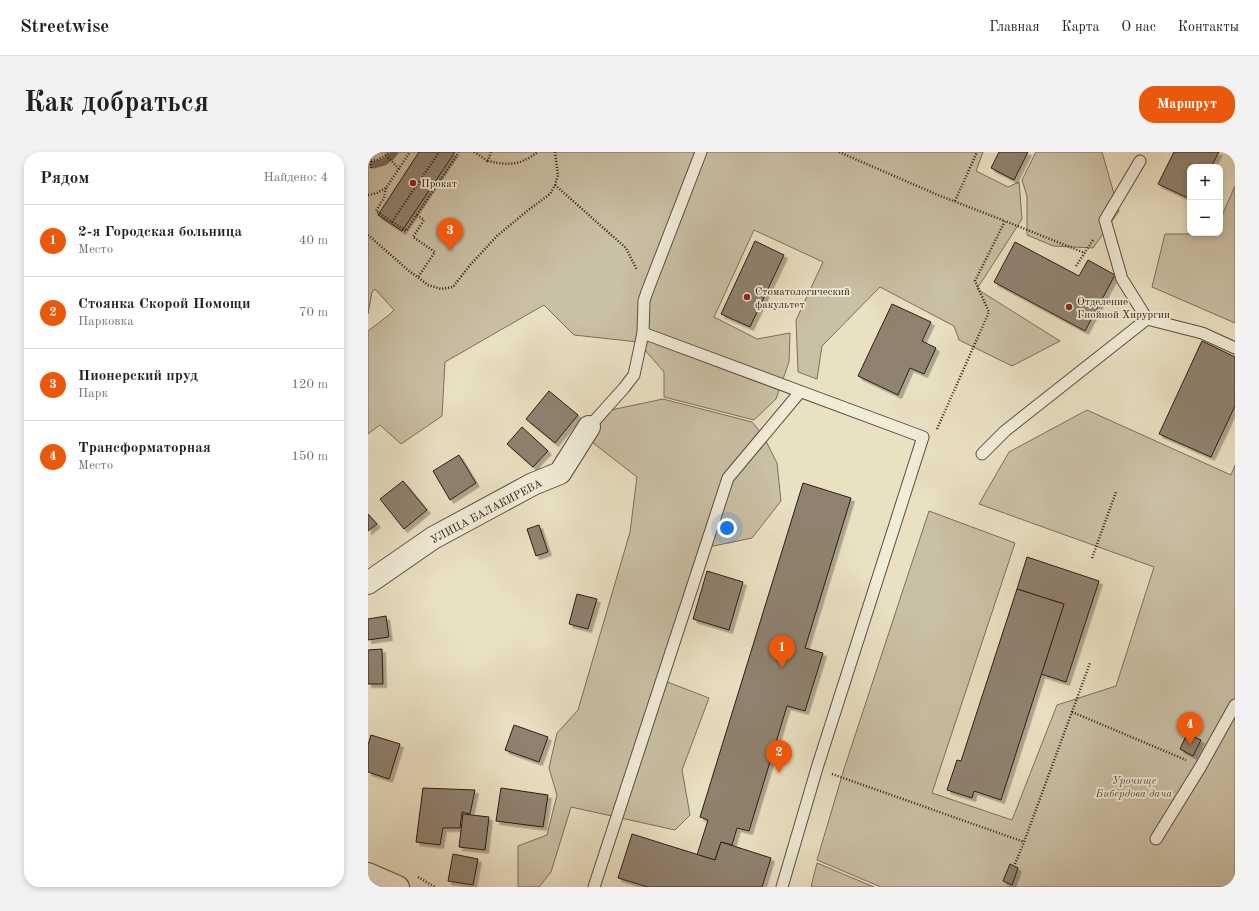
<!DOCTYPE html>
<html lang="ru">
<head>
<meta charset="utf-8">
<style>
  :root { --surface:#fff; --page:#f2f2f2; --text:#202124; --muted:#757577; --line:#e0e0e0; --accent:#ea580c }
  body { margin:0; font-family:"Old Standard TT",serif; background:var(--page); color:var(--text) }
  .controls { position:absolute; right:12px; top:12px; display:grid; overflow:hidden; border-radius:8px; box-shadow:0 2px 6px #0003 }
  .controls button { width:36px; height:36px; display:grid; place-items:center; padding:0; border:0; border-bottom:1px solid var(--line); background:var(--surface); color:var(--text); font:20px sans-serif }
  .you { position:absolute; left:359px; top:376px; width:14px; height:14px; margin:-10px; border:3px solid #fff; border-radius:50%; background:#1a73e8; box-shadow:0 0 0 6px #1a73e833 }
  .badge { display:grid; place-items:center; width:26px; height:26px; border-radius:50%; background:var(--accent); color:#fff; font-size:13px; font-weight:700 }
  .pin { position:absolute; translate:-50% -33px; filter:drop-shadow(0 1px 2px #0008) }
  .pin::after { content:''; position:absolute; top:21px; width:14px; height:12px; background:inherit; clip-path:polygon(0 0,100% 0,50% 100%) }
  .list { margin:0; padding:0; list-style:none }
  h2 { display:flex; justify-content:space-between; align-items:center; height:52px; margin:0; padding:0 16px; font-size:17px }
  h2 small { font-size:13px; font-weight:400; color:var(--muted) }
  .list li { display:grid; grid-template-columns:26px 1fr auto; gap:12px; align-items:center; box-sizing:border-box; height:72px; padding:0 16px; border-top:1px solid var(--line) }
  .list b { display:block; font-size:15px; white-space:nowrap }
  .list p { margin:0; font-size:13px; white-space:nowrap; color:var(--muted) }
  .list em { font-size:13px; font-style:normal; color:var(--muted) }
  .map { position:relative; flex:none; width:867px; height:735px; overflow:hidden; border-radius:16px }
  header { display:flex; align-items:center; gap:24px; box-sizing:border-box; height:56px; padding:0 20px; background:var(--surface); border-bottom:1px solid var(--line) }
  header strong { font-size:19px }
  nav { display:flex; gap:22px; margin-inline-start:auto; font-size:14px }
  .intro { display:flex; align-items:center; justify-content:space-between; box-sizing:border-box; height:96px; padding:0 24px }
  h1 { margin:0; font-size:28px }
  .button { padding:10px 18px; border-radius:16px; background:var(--accent); color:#fff; font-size:14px; font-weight:700 }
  main { display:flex; gap:24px; padding:0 24px }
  aside { flex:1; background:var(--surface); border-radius:16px; box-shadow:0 2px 6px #0003 }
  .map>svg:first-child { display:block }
  .green { fill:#cac0a5; stroke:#7c6e5d }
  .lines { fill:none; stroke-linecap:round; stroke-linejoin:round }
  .stream { stroke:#786a5a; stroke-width:7 }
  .building { fill:#8f826f; stroke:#2d1c15; filter:url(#shadow) }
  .lane-casing { stroke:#5c4d40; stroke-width:13 }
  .street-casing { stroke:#5c4d40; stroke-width:24 }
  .path { stroke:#2d1c15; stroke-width:2.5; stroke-dasharray:1 2; stroke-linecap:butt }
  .lane { stroke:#f1ecd8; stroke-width:11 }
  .street { stroke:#f1ecd8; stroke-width:22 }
  .poi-dot { fill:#8f2418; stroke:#f1ecd8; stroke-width:1.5 }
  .labels { text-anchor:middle; stroke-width:3.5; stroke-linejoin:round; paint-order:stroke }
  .poi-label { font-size:11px; fill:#2d1c15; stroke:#f1ecd8; text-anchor:start }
  .street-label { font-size:11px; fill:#2d1c15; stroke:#f1ecd8 }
  .park-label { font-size:11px; font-style:italic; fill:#5c4d40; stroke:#f1ecd8 }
</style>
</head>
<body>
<header>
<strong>Streetwise</strong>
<nav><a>Главная</a><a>Карта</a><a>О нас</a><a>Контакты</a></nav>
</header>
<div class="intro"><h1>Как добраться</h1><a class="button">Маршрут</a></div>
<main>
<aside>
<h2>Рядом<small>Найдено: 4</small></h2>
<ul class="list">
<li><span class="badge">1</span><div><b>2-я Городская больница</b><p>Место</p></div><em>40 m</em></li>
<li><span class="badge">2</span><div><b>Стоянка Скорой Помощи</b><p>Парковка</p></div><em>70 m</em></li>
<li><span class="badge">3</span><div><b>Пионерский пруд</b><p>Парк</p></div><em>120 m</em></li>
<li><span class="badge">4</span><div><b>Трансформаторная</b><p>Место</p></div><em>150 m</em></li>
</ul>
</aside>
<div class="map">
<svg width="867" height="735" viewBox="0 0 867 735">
  <defs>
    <filter id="shadow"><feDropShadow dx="3.5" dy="3.5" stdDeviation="0" flood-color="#0004"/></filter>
  </defs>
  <rect width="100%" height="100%" fill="#eae1c3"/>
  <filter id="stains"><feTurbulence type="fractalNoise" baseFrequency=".005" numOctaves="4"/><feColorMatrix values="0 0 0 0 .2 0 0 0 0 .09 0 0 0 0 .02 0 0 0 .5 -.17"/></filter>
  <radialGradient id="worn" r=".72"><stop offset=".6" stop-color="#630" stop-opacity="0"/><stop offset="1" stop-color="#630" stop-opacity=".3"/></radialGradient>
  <g class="green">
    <polygon points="0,0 615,0 608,19 640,35 651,30 654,67 609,137 692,189 644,214 591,188 586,174 512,135 454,194 449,227 430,220 428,168 455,110 386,78 346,165 389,187 422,181 421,210 408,247 386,268 296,245 296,220 270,190 206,183 176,153 77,210 74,264 33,292 12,273 0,282 0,179 21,163 26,158 7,137 4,140 0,162"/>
    <polygon points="668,0 734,0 751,59 725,96 685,94 659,83 659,44 654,28"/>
    <polygon points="867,34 867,171 784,135 797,82 845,82 846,81 852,81 852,68"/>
    <polygon points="295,247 384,270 395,283 409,311 413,349 384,386 331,397 289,526 341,546 314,618 322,663 307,678 203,655 183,720 171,735 150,735 150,694 179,683 189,643 181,616 189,581 210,558 262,380 269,325 220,287 243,258"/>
    <polygon points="719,258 863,323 867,313 867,735 513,735 449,708 476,617 561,359 647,391 564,641 644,668 689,553 748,534 786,415 611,352 641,300"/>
    <polygon points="449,711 506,735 443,735"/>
  </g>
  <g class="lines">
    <g class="stream">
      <polyline points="23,5 27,0"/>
      <polyline points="5,13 16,10 19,8"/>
    </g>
  </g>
  <g class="building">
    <polygon points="51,0 87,0 34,79 10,63"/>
    <polygon points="631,0 660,0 646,28 623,16"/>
    <polygon points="806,0 851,0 843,15 822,15 822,47 790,32"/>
    <polygon points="387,89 416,103 382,175 353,162"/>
    <polygon points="647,90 711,124 720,108 747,123 717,179 626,130"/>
    <polygon points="524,152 563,170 554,189 568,196 556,222 542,216 530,243 490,224"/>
    <polygon points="834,189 867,205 867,254 843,305 791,282"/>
    <polygon points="181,239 210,263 187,291 158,267"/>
    <polygon points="154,275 180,299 165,315 139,292"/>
    <polygon points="91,303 108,331 82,348 65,319"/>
    <polygon points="35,329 59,358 36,377 12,347"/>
    <polygon points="435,331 483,346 437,496 455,501 437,559 419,554 381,679 369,676 364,693 353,690 347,708 329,703 340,668 332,665"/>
    <polygon points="0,362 9,372 0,379"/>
    <polygon points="171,373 180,400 168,404 159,377"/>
    <polygon points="659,405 731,429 698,530 673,522 696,452 649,437"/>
    <polygon points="339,419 375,430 361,478 325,467"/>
    <polygon points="649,437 696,452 633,648 606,639 604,646 579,638 589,608 593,609"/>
    <polygon points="209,442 229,447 220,477 201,472"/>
    <polygon points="18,464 21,485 0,488 0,467"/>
    <polygon points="14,497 15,532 0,532 0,498"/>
    <polygon points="146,573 180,585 171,610 137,598"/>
    <polygon points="819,582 833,588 825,604 812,597"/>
    <polygon points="3,583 32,592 21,627 0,620 0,593"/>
    <polygon points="55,636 107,638 102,662 94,660 92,676 75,676 72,693 48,690"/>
    <polygon points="133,636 180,643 175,675 128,669"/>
    <polygon points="95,662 121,665 117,698 91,695"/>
    <polygon points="264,682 347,708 353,690 403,706 394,735 280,735 250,726"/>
    <polygon points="85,702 110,707 105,733 80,729"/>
    <polygon points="642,712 650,716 644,733 635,729"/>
  </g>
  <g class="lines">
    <g class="lane-casing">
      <g id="lane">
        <polyline points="333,0 279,140 276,149 275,181 555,285 449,616 414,735"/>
        <polyline points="779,167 834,181 867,196"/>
        <polyline points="221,275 256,236 266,223 275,181"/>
        <polyline points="614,302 637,279 779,167 754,127 737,68 772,9"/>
        <polyline points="788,687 833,614 867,553"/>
        <polyline points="226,735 360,326 432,240"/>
      </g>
    </g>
    <g class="street-casing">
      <g id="street">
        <polyline points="0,431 65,386 165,332 192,321 221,275"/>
        <polyline points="0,722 30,735"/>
      </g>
    </g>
    <g class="path">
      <polyline points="106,0 120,9"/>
      <path d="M123,0L120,9C142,14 152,13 170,0"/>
      <polyline points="471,0 570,43 637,69"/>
      <polyline points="18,3 31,17"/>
      <path d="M0,8C9,10 15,5 22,0"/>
      <polyline points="3,16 3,9"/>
      <polyline points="187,33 258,96 269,118"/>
      <polyline points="18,36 16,46 8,59 38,79 91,0"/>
      <polyline points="0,43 9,41 18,36 42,0"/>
      <polyline points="587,49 609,0"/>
      <polyline points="49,63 56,68 45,85 67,100 50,125"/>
      <polyline points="24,70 71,0"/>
      <polyline points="0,83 40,118 60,133 73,137 85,135 102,113 129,84 159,59 182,42 187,33 190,23 187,0"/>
      <polyline points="708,114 725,88"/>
      <polyline points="569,277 621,160 607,129 637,69 717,101"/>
      <polyline points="724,406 748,340"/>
      <polyline points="704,560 818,608"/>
      <polyline points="464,622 656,690 722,511"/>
      <polyline points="647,712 656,690"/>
      <polyline points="50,725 67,735"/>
    </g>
    <use href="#lane" class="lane"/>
    <use href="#street" class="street"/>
  </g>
  <g class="poi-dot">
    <circle cx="45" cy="31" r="4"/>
    <circle cx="379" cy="145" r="4"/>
    <circle cx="701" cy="155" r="4"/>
  </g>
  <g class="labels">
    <g class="poi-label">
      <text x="53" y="35">Прокат</text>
      <text x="387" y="143">Стоматологический<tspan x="387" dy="13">факультет</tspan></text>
      <text x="709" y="153">Отделение<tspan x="709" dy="13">Гнойной Хирургии</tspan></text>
    </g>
    <g class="street-label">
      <text transform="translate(118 359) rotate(-28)" y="4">УЛИЦА БАЛАКИРЕВА</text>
    </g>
    <g class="park-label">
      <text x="766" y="632">Урочище<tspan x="766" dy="13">Бибердова дача</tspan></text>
    </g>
  </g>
  <rect width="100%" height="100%" filter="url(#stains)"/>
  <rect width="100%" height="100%" fill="url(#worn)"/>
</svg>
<div class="controls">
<button>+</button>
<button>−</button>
</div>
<div class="you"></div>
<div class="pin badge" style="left:414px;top:516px">1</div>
<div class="pin badge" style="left:411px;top:621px">2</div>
<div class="pin badge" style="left:82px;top:99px">3</div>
<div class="pin badge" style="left:822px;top:593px">4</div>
</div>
</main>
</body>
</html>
